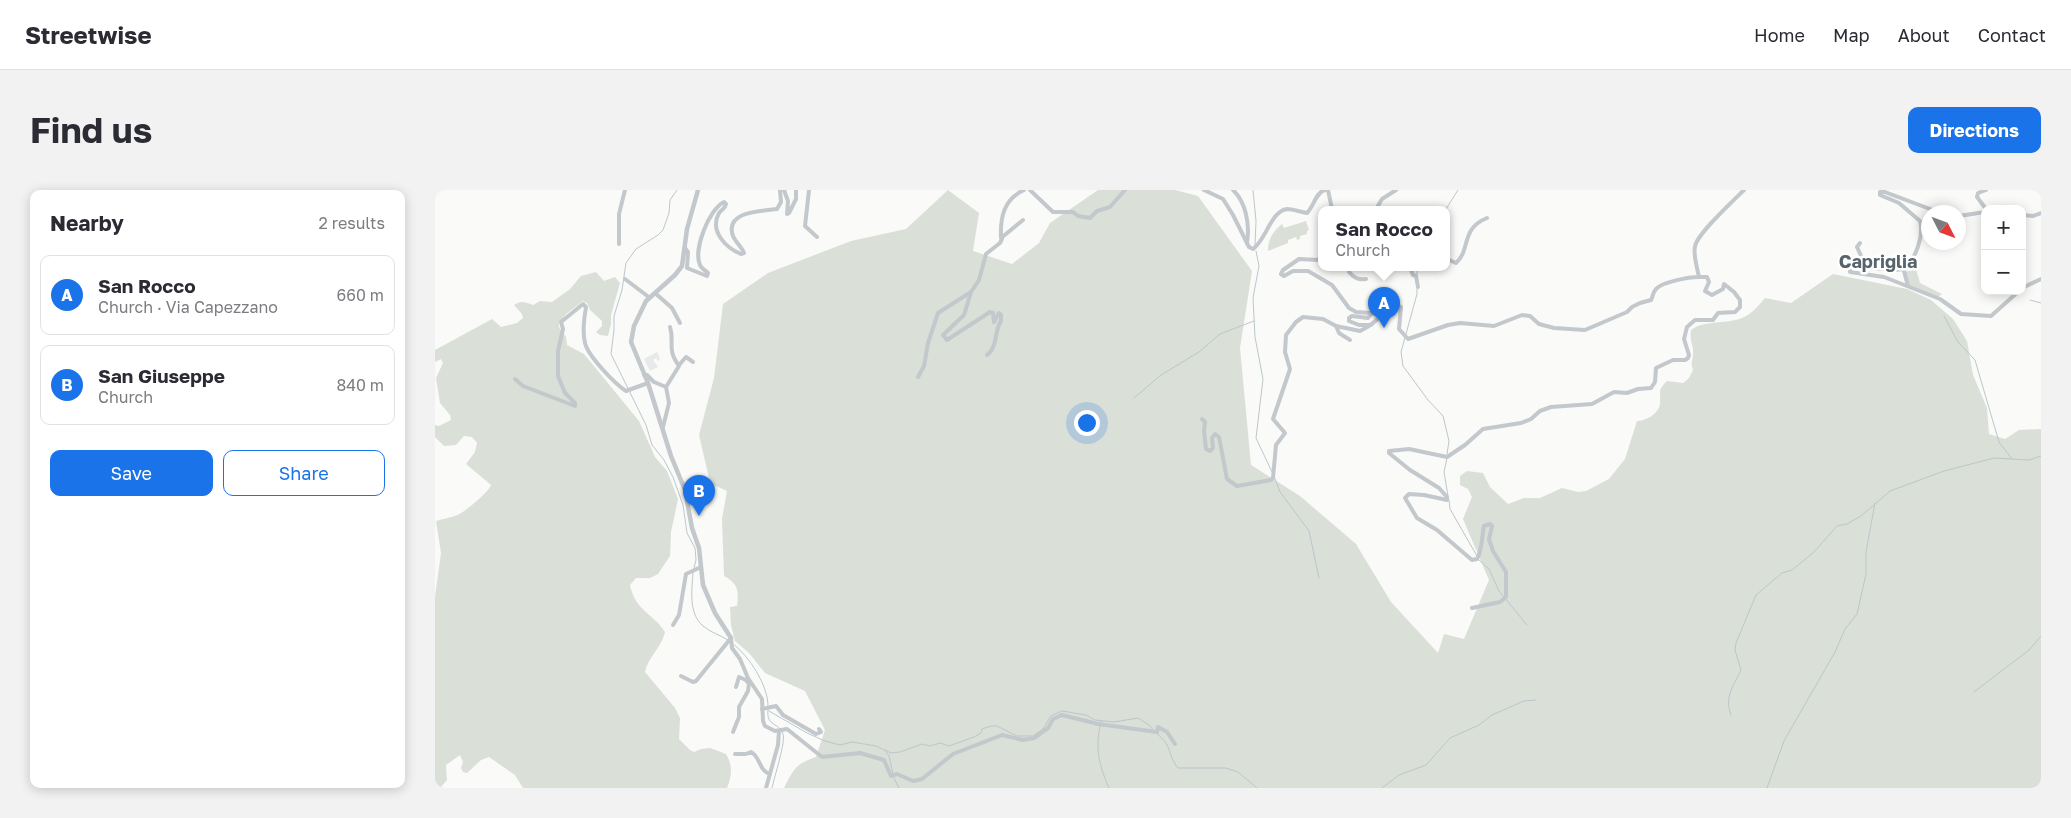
<!DOCTYPE html>
<html lang="en">
<head>
<meta charset="utf-8">
<style>
  :root { --surface:#fff; --page:#f2f2f3; --text:#2b2b33; --muted:#7c7c81; --line:#e1e1e2; --accent:#1a73e8 }
  body { margin:0; font-family:"Golos Text",sans-serif; background:var(--page); color:var(--text) }
  .controls { position:absolute; right:15px; top:15px; display:grid; overflow:hidden; border-radius:10px; box-shadow:0 2px 12px #0003 }
  .controls button { width:45px; height:45px; display:grid; place-items:center; padding:0; border:0; border-bottom:1px solid var(--line); background:var(--surface); color:var(--text); font:25px sans-serif }
  .compass { position:absolute; left:1486px; top:15px; width:45px; height:45px; border-radius:50%; background:var(--surface); box-shadow:0 2px 12px #0003; rotate:132deg }
  .you { position:absolute; left:651px; top:232px; width:18px; height:18px; margin:-12px; border:4px solid #fff; border-radius:50%; background:#1a73e8; box-shadow:0 0 0 8px #1a73e833 }
  .badge { display:grid; place-items:center; width:32px; height:32px; border-radius:50%; background:var(--accent); color:#fff; font-size:16px; font-weight:700 }
  .pin { position:absolute; translate:-50% -41px; filter:drop-shadow(0 1px 2px #0008) }
  .pin::after { content:''; position:absolute; top:26px; width:18px; height:15px; background:inherit; clip-path:polygon(0 0,100% 0,50% 100%) }
  .popup { position:absolute; left:883px; top:16px; width:132px; height:65px; box-sizing:border-box; display:grid; place-content:center; border-radius:10px; background:var(--surface); filter:drop-shadow(0 1px 4px #0005); font-size:16px; white-space:nowrap; color:var(--muted) }
  .popup b { font-size:19px; color:var(--text) }
  .popup::after { content:''; position:absolute; left:50%; top:100%; margin-left:-10px; border:10px solid transparent; border-top-color:var(--surface) }
  .list { margin:0; padding:0; list-style:none }
  h2 { display:flex; justify-content:space-between; align-items:center; height:65px; margin:0; padding:0 20px; font-size:21px }
  h2 small { font-size:16px; font-weight:400; color:var(--muted) }
  .list li { display:grid; grid-template-columns:32px 1fr auto; gap:15px; align-items:center; box-sizing:border-box; height:80px; margin:0 10px 10px; padding:0 10px; border:1px solid var(--line); border-radius:10px }
  .list b { display:block; font-size:19px; white-space:nowrap }
  .list p { margin:0; font-size:16px; white-space:nowrap; color:var(--muted) }
  .list em { font-size:16px; font-style:normal; color:var(--muted) }
  .actions { display:flex; gap:10px; padding:15px 20px }
  .actions a { flex:1; padding:11px 0; border:1px solid var(--accent); border-radius:10px; text-align:center; font-size:18px; color:var(--accent) }
  .actions .main { background:var(--accent); color:#fff }
  .map { position:relative; flex:none; width:1606px; height:598px; overflow:hidden; border-radius:10px }
  header { display:flex; align-items:center; gap:30px; box-sizing:border-box; height:70px; padding:0 25px; background:var(--surface); border-bottom:1px solid var(--line) }
  header strong { font-size:24px }
  nav { display:flex; gap:28px; margin-inline-start:auto; font-size:18px }
  .intro { display:flex; align-items:center; justify-content:space-between; box-sizing:border-box; height:120px; padding:0 30px }
  h1 { margin:0; font-size:35px }
  .button { padding:12px 22px; border-radius:10px; background:var(--accent); color:#fff; font-size:18px; font-weight:700 }
  main { display:flex; gap:30px; padding:0 30px }
  aside { flex:1; background:var(--surface); border-radius:10px; box-shadow:0 2px 12px #0003 }
  .map>svg:first-child { display:block }
  .built { fill:#e8e9e9 }
  .green { fill:#dadfd7 }
  .lines { fill:none; stroke-linecap:round; stroke-linejoin:round }
  .stream { stroke:#bbc7cb; stroke-width:1 }
  .minor { stroke:#c3c8cc; stroke-width:4 }
  .tertiary { stroke:#c3c8cc; stroke-width:4.5 }
  .labels { text-anchor:middle; stroke-width:5; stroke-linejoin:round; paint-order:stroke }
  .quarter-label { font-size:18px; font-weight:bold; fill:#57646e; stroke:#fff }
</style>
</head>
<body>
<header>
<strong>Streetwise</strong>
<nav><a>Home</a><a>Map</a><a>About</a><a>Contact</a></nav>
</header>
<div class="intro"><h1>Find us</h1><a class="button">Directions</a></div>
<main>
<aside>
<h2>Nearby<small>2 results</small></h2>
<ul class="list">
<li><span class="badge">A</span><div><b>San Rocco</b><p>Church · Via Capezzano</p></div><em>660 m</em></li>
<li><span class="badge">B</span><div><b>San Giuseppe</b><p>Church</p></div><em>840 m</em></li>
</ul>
<div class="actions"><a class="main">Save</a><a>Share</a></div>
</aside>
<div class="map">
<svg width="1606" height="598" viewBox="0 0 1606 598">
  <rect width="100%" height="100%" fill="#fafaf8"/>
  <polygon class="built" points="222,162 225,169 223,171 221,168 218,170 223,177 215,181 209,169"/>
  <g class="green">
    <path d="M513,0L544,23L538,61L577,74L604,53L615,33L663,0H740L763,6L817,81L805,158L816,275L865,306L921,354L956,412L1003,463L1009,444L1029,449L1054,390L1028,329L1037,307L1033,299L1025,295V286L1032,281L1048,283L1055,297L1073,314L1089,308H1105L1127,298L1143,302L1151,301L1174,289L1190,269L1202,231C1211,231 1225,223 1225,213C1226,201 1222,201 1232,191L1248,193L1254,188L1258,180C1255,171 1258,172 1258,164C1259,155 1254,151 1256,140C1273,128 1296,136 1313,125C1319,121 1325,114 1330,108L1356,113L1398,84L1472,99L1496,110L1518,129L1532,151L1538,185L1552,218L1554,244L1570,249L1584,240L1606,239V598H349C359,579 360,574 381,567L390,540L370,501L330,483L314,463L300,451L296,435L295,417L302,416C304,401 303,393 289,386L287,329L292,301L279,295L274,288L264,245L279,188L288,114L333,83L416,51L471,39Z"/>
    <path d="M871,31L874,40L872,41V44L865,46V49L862,50L861,47L853,50V53L833,61C833,49 838,41 847,34L849,38Z"/>
    <polygon points="1481,79 1485,93 1507,104 1503,107 1474,96 1470,82"/>
    <path d="M161,82L169,91L180,87L185,93L176,125V134L173,146L165,145L161,142L167,136V131L155,120L152,113L148,111L131,124L124,133V137L131,147L132,155L149,164L204,231L220,267L232,281L243,309L236,342L235,366L223,384L215,388H201L195,395C201,422 217,422 230,442C227,457 213,467 210,482L240,518L245,528L244,549L255,560L259,562L266,559L275,558L291,564C298,576 297,585 292,598H88L80,585L54,567L46,570L32,583L28,582L26,578L28,572L25,565L11,575L12,590L5,598H0V407L6,363L1,331C7,329 14,328 20,326C28,324 54,302 56,295L31,274L40,262L42,253L37,247L29,246L21,255L9,256L0,247V235L4,236L16,230L15,225L5,213L1,188L8,173L6,169L0,172V160L57,129L66,137L82,133L88,128L87,124L79,115C86,110 90,112 98,115L105,111L117,112L135,99L146,86Z"/>
  </g>
  <g class="lines">
    <g class="stream">
      <polyline points="242,0 235,10 234,23 228,40 223,45 201,59 191,73 187,100 179,126 179,140 176,164 211,235 217,255 229,270 238,287 248,315 252,343 260,358 261,370 259,378"/>
      <polyline points="818,0 821,31 820,55"/>
      <polyline points="1011,19 1023,0"/>
      <polyline points="821,61 824,76 818,108 820,147 828,189 821,248 837,282"/>
      <polyline points="982,77 982,84"/>
      <polyline points="982,98 982,104 966,162 968,176 993,210 1008,226 1014,251 1012,264"/>
      <polyline points="1595,110 1606,113"/>
      <polyline points="1509,126 1523,152 1540,170 1564,252 1577,269"/>
      <polyline points="699,208 726,185 764,162 785,144 819,131"/>
      <polyline points="1012,268 1009,282 1013,306"/>
      <polyline points="839,286 845,302 874,341 884,388"/>
      <polyline points="1014,310 1015,319 1042,366"/>
      <polyline points="1044,370 1054,379 1064,401 1092,435"/>
      <path d="M258,382C257,399 253,423 268,436C275,442 285,445 293,450"/>
      <path d="M298,454C314,466 333,495 333,516"/>
      <polyline points="1539,502 1594,460 1606,446"/>
      <path d="M333,520C331,537 344,532 348,544C351,551 339,588 337,598"/>
      <polyline points="334,521 372,543 390,551 405,555 417,552 441,556 456,563 465,562 487,554 495,556 505,553 514,556 539,547 546,543 547,539 556,536 562,536 582,546 598,546 608,539 616,526 627,521 651,525 660,530 679,532 703,528 714,535 719,541"/>
      <path d="M1296,525C1289,507 1298,497 1306,480L1300,460L1301,453L1321,405L1347,383L1357,380L1379,362L1402,336L1412,334L1426,326L1455,301L1509,281L1559,268L1594,270L1606,266"/>
      <path d="M666,531C660,557 663,573 674,598"/>
      <path d="M721,543C738,556 732,564 743,578H791L803,582L822,598"/>
      <polyline points="450,560 454,566 458,584"/>
      <polyline points="459,588 464,598"/>
      <polyline points="947,598 964,585 991,575 1015,548 1044,535 1057,525 1089,511 1101,510"/>
      <polyline points="1332,598 1349,551 1400,462 1410,439 1422,424 1431,384 1431,362 1440,313"/>
    </g>
    <g class="minor">
      <polyline points="349,0 353,11 352,24 354,23 361,9 361,0"/>
      <polyline points="374,0 370,36 382,47"/>
      <polyline points="595,0 618,22 638,22 643,26 655,28 662,21 675,17 690,0"/>
      <path d="M769,0L788,9L798,25L814,57L818,59C831,50 836,21 852,19C858,19 865,22 872,23C879,16 881,2 890,0"/>
      <path d="M798,0C811,12 815,35 812,53"/>
      <polyline points="893,0 897,19"/>
      <polyline points="1551,0 1543,3 1542,7 1551,19"/>
      <polyline points="1447,1 1503,22"/>
      <path d="M1449,2H1445V5L1464,13L1485,31C1489,46 1481,67 1470,79"/>
      <polyline points="941,19 947,9 961,0"/>
      <polyline points="1587,25 1598,26 1606,23"/>
      <polyline points="1524,26 1550,22"/>
      <path d="M588,30L566,48C565,27 569,9 589,0"/>
      <polyline points="184,54 184,24 190,0"/>
      <path d="M250,58L253,62L252,78L272,86L273,83C271,81 266,78 265,75C258,60 274,19 289,12L291,14C290,19 287,19 284,23C274,41 291,58 306,64L309,63C307,57 301,53 298,46C289,21 327,21 342,19L346,12L345,0"/>
      <polyline points="886,66 883,70 864,69 848,80 846,84 849,86 858,81 873,81 897,95 914,118 921,122 936,123 933,128 917,126 914,128 914,131 924,135 936,135"/>
      <path d="M1012,69L1021,73C1036,60 1025,39 1052,28"/>
      <path d="M915,77L914,82C919,88 923,90 931,89"/>
      <polyline points="975,77 978,85 981,86 983,97"/>
      <polyline points="1421,77 1427,68 1422,57 1425,53"/>
      <polyline points="1470,79 1459,80 1415,76 1415,82 1449,87 1505,109 1526,124 1556,126 1584,101"/>
      <polyline points="1470,79 1469,81 1473,96"/>
      <polyline points="190,89 215,108"/>
      <polyline points="1587,98 1606,89"/>
      <polyline points="220,103 237,118 245,133"/>
      <polyline points="936,124 953,107"/>
      <polyline points="901,136 904,143 915,150"/>
      <path d="M552,165C563,157 559,141 566,131V125L564,123L559,132L558,123L555,122L515,148L512,150L508,145L529,125L536,102L544,90L551,64L565,53L567,49"/>
      <polyline points="244,175 251,167 258,172"/>
      <polyline points="209,185 212,185 219,192 231,197"/>
      <polyline points="483,187 489,176 493,153 503,123 536,102"/>
      <path d="M80,189L88,196L140,216V213L130,203L123,186V161L128,139L126,132L148,114L151,117C149,128 147,141 150,153C153,166 180,194 191,201L213,193"/>
      <path d="M767,229L770,232L769,241L771,259L775,261L778,258L777,248L780,244L784,247L792,289L802,296L836,290L838,288L841,255L850,243L838,229L855,179L850,162L851,145L861,132L868,127L888,129L901,136L925,141C933,137 940,133 945,126C947,123 947,117 950,115C955,112 962,115 966,117L964,139L973,149L1013,135L1025,133L1059,136L1087,125L1095,126L1104,134L1119,138L1150,140L1192,122L1197,117L1205,113L1216,110C1218,106 1218,102 1221,99C1227,92 1254,87 1264,87C1262,77 1258,65 1260,56C1263,43 1298,11 1309,0"/>
      <path d="M228,237L234,213L231,197L244,176C231,158 240,153 235,137"/>
      <path d="M1037,418L1065,412L1071,407V382L1058,361L1054,349L1057,336L1055,334L1049,336C1047,345 1047,362 1042,369L1037,370L1002,340L982,328L970,308L974,304L989,305L1012,310V307L1004,298L975,280L954,263V261L974,259L1012,267L1030,255L1048,239L1086,233L1096,229L1105,221L1116,217L1157,214L1179,202L1192,203L1203,199L1216,198L1220,192L1221,178L1238,170H1250L1253,168L1254,165L1249,149L1252,137L1260,130H1278L1283,123L1300,122L1305,117V110L1299,102L1289,94L1288,99L1277,105L1270,101L1274,92L1272,87H1264"/>
      <polyline points="238,435 244,425 251,384 266,377"/>
      <polyline points="296,448 297,458 305,469 313,488 327,509 328,531 330,536 340,541 352,539 387,567 425,563 449,570 456,586 462,584 478,591 487,589 518,564 567,545 588,550 599,548 613,538 618,529 627,525 663,534 722,542 723,537 732,542 740,554"/>
      <polyline points="246,486 258,492 261,491 296,448"/>
      <polyline points="301,497 304,487 311,490"/>
      <polyline points="327,519 341,516 348,525 381,544 386,542 384,539"/>
      <polyline points="298,542 304,527 304,517 313,501 314,494 311,490"/>
      <path d="M300,564H311L316,562C325,566 324,581 335,584"/>
      <polyline points="331,598 343,555 344,541"/>
    </g>
    <polyline class="tertiary" points="263,0 252,39 247,76 240,85 211,111 199,136 196,152 213,193 236,266 250,300 257,338 264,358 268,395 280,423 296,448"/>
  </g>
  <g class="labels">
    <g class="quarter-label">
      <text x="1443" y="78">Capriglia</text>
    </g>
  </g>
</svg>
<div class="controls">
<button>+</button>
<button>−</button>
</div>
<svg class="compass" viewBox="-18 -18 36 36"><path d="M0-13l5 13h-10z" fill="#e53935"/><path d="M0 13l5-13h-10z" fill="#7c7c81"/></svg>
<div class="you"></div>
<div class="pin badge" style="left:949px;top:138px">A</div>
<div class="popup"><b>San Rocco</b>Church</div>
<div class="pin badge" style="left:264px;top:326px">B</div>
</div>
</main>
</body>
</html>
